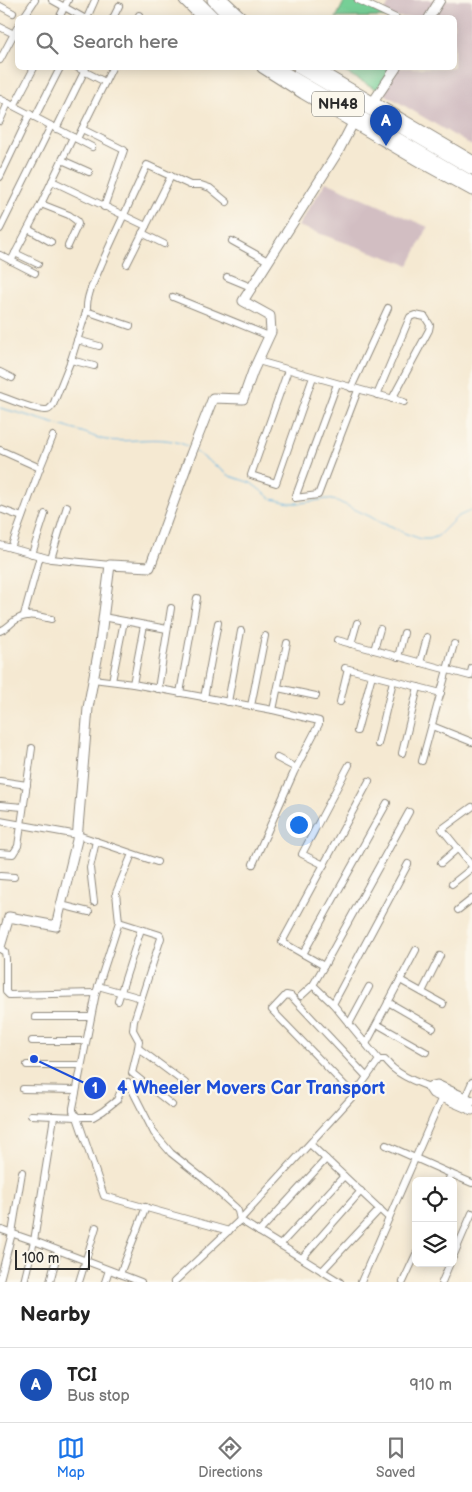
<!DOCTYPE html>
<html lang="en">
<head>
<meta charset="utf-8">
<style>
  :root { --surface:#fff; --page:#f6f6f6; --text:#222; --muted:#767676; --line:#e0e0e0; --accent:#1a73e8 }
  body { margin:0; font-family:"Balsamiq Sans",sans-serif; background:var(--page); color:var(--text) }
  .controls { position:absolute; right:15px; bottom:15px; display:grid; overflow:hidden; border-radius:8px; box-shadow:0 2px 12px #0003 }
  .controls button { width:45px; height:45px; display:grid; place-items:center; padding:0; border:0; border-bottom:1px solid var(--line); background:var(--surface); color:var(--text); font:25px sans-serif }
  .scale { position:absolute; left:15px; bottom:12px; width:75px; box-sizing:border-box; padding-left:5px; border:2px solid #2b2b2b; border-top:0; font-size:14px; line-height:18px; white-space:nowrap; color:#2b2b2b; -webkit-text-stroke:4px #fbf7ec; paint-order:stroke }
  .you { position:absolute; left:298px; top:824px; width:18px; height:18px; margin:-12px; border:4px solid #fff; border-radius:50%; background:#1a73e8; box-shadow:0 0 0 8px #1a73e833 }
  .badge { display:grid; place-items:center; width:32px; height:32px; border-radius:50%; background:var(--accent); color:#fff; font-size:16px; font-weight:700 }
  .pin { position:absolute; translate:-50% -41px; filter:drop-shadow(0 1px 2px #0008) }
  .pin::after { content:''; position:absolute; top:26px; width:18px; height:15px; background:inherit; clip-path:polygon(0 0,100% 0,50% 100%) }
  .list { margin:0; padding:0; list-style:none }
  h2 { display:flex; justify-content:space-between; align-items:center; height:65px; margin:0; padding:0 20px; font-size:21px }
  h2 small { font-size:16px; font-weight:400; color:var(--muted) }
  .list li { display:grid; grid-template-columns:32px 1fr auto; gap:15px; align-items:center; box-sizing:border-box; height:75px; padding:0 20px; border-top:1px solid var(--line) }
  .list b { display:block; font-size:19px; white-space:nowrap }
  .list p { margin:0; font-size:16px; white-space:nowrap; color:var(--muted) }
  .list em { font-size:16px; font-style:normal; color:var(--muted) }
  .icon { flex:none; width:28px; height:28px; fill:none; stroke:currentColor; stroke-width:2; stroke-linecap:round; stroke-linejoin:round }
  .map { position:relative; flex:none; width:472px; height:1282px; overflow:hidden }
  .search { position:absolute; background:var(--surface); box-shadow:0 2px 12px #0003; left:15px; right:15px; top:15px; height:55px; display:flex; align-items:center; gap:12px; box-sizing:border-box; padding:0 18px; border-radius:8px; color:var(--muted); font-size:19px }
  .sheet { height:140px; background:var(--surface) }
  nav { display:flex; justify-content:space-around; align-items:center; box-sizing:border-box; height:70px; border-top:1px solid var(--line); background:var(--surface); font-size:14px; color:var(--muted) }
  nav a { display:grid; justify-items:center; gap:2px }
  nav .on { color:var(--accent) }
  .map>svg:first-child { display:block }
  .industrial { fill:#d2bec2 }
  .green { fill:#76cf96; stroke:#507d60 }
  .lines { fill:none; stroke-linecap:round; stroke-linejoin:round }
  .stream { stroke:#68b5e2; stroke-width:1 }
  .street-casing { stroke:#908a7e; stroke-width:8 }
  .secondary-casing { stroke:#908a7e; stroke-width:11 }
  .highway-casing { stroke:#908a7e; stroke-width:13 }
  .street { stroke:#fff; stroke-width:6 }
  .secondary { stroke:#fff; stroke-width:9 }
  .highway { stroke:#fff; stroke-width:11 }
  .labels { text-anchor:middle; stroke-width:4.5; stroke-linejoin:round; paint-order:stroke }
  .shield { fill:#fbf7ec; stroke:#696865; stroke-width:1 }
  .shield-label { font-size:15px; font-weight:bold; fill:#2b2b2b }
  .leader { fill:none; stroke:#1d4ed8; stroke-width:2 }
  .callout-dot { fill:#1d4ed8; stroke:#fbf7ec; stroke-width:2 }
  .mark-label { font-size:15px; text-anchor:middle; font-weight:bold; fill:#fff }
  .callout-label { font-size:18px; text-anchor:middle; font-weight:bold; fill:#1d4ed8; stroke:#fbf7ec; stroke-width:4.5; stroke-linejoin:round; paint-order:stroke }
</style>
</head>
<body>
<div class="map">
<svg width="472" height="1282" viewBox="0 0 472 1282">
  <rect width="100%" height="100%" fill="#fbf7ec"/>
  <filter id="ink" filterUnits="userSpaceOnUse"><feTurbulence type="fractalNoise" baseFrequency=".02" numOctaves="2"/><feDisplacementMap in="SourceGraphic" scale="10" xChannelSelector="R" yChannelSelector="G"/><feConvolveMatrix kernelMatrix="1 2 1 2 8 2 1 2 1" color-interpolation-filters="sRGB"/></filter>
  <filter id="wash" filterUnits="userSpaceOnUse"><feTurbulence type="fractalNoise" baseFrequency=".0096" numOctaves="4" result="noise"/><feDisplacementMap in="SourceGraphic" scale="20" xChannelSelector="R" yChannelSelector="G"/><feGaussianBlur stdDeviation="1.12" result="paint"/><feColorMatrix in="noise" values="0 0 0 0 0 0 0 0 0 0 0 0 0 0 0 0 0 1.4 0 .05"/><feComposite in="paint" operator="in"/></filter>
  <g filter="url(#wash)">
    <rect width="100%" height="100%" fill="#f5e9d2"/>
    <g class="industrial">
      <polygon points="391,0 472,0 472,146 378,90 392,68 454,68 454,18 390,17 383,14"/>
      <polygon points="326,182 428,227 409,265 298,226"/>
    </g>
    <g class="green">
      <polygon points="345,0 350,0 390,17 336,18"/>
      <polygon points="337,68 392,68 378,90"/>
    </g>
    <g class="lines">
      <g class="stream">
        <path d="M0,408C28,415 55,424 82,432C89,434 94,437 101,439C130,445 162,432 189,447"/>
        <polyline points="196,452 230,476 251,483 272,499 290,503 300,503 327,499 337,501 371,517 381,523 391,526 404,533 421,539 430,539 438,536 457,517 472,510"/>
      </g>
    </g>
  </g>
  <g filter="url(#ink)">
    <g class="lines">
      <g class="street-casing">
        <g id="street">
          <polyline points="52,0 84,18"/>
          <polyline points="358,0 396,18"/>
          <polyline points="0,6 13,13"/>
          <polyline points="23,18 35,0"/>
          <polyline points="59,18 68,0"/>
          <polyline points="87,18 95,0"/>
          <polyline points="113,18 119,6"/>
          <polyline points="138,18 139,15"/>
          <polyline points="0,27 18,36"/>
          <polyline points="0,60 18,26"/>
          <polyline points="78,68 105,82"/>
          <polyline points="0,99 92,147"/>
          <polyline points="14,106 34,68"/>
          <polyline points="35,117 60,68"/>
          <polyline points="0,121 8,103"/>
          <polyline points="56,129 86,68"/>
          <polyline points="82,129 124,150 104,207"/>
          <polyline points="77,139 112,68"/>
          <polyline points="62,160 89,172"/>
          <polyline points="0,177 30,114"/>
          <polyline points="52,181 146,226"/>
          <polyline points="41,204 69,215 77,221 78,224 68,246"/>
          <polyline points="0,229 51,126"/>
          <polyline points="28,229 51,242"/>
          <polyline points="142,233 164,244"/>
          <polyline points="232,241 268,261"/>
          <polyline points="15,253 38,264"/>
          <polyline points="0,255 35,273"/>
          <polyline points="11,261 41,204 73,137"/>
          <polyline points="127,264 171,176"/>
          <polyline points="227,277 251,287"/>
          <polyline points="173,297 269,336"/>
          <polyline points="86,311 130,326"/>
          <polyline points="77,340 99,346"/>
          <polyline points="71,360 94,366"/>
          <polyline points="258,361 404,402"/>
          <polyline points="288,370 251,475 276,483 313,377"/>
          <polyline points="0,372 12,378"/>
          <polyline points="337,384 295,498 318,495 358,390"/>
          <polyline points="351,388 388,308"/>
          <polyline points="377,395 410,317 415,315 425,317 430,325 429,330 392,399"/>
          <path d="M0,396C11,400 36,411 46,410C50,410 50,408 53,405L71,360L87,309C86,295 96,278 101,265C116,231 132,198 147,165L190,185H201L210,188L227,202"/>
          <polyline points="0,450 40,468"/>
          <polyline points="0,509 22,517"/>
          <polyline points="0,545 51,559 110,565"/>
          <polyline points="11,548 40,468 53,436"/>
          <polyline points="32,554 45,514"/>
          <polyline points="51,559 67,506"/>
          <polyline points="24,615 40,556"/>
          <polyline points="103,617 167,629"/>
          <path d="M0,631C6,629 8,626 13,622C25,612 37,616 51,619"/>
          <polyline points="337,640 470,676 472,668"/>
          <polyline points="351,644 357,623"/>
          <polyline points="374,650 380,629"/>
          <polyline points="398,657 404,633"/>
          <polyline points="420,663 427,637"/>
          <polyline points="345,668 441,693"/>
          <polyline points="93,679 133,684 273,710 319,721 319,724 294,772 253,864"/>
          <polyline points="112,681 124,621"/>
          <polyline points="133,684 144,625"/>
          <polyline points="278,688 316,696"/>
          <polyline points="158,689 171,608"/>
          <polyline points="180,693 197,598"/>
          <polyline points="204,698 218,623"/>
          <polyline points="228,702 241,631"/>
          <polyline points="340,702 348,669"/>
          <polyline points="251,706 265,636"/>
          <polyline points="273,710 287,643"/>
          <polyline points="432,726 472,742"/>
          <polyline points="357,731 372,675"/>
          <polyline points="378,744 393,681"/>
          <polyline points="402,753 418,687"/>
          <polyline points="277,758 296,768"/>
          <polyline points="422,761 454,644"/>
          <polyline points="0,781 27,785"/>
          <polyline points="369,781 282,942 324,966 409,812"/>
          <polyline points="0,805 23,807"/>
          <polyline points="472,807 442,829 472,866"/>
          <polyline points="0,821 78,835 157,862"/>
          <polyline points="0,853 13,854 18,846 32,748"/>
          <polyline points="441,863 458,848"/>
          <polyline points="324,865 302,854 349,765"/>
          <polyline points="0,876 14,877"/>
          <polyline points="452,884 472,868"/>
          <polyline points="94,902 90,868 96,841"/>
          <polyline points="61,905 89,912"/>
          <polyline points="458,910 472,899"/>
          <polyline points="119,922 157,934 160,935 161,938 134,1021 133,1030 139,1041 138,1048 132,1073 172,1105"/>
          <polyline points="0,949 5,952 6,959 6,992 9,995 96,993"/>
          <polyline points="303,954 387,803"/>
          <polyline points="324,966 313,985 333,1004 379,1060 354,1095 272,1010 286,995 291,996 367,1077"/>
          <polyline points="400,980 443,1004"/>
          <polyline points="98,986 141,998"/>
          <polyline points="422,992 440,956"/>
          <polyline points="301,996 313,985"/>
          <polyline points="118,1001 141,929"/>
          <polyline points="388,1002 433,1028"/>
          <polyline points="333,1004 408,864"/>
          <polyline points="35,1017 91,1017"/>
          <polyline points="349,1024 369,987"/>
          <polyline points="377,1024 426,1052"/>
          <polyline points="32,1041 86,1041"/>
          <polyline points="366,1044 416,950"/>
          <polyline points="138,1048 185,1083"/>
          <path d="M379,1060H385C388,1063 391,1067 394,1069C404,1078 417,1082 429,1087"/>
          <polyline points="27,1065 81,1065"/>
          <polyline points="23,1089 76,1090"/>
          <polyline points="465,1098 472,1082"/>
          <polyline points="31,1115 77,1117 73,1111 73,1108 96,993 119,922 116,893 132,854"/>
          <polyline points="54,1117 34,1241 141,1282"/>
          <polyline points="310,1144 389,1218"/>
          <polyline points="386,1145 451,1174 448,1181"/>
          <polyline points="451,1174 472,1183"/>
          <polyline points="2,1230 34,1241 24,1282"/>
          <polyline points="229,1231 104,1196 77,1117 93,1117 103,1111 117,1100 122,1088 128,1082 154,1133 171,1153 205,1180 236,1208 238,1211 240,1220 340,1282"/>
          <polyline points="259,1232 326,1159"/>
          <polyline points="280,1245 344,1176"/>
          <polyline points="453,1257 472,1213"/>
          <polyline points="302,1258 361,1191"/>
          <polyline points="322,1271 380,1209"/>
          <polyline points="120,1274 146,1207"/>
          <polyline points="0,1280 12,1233 22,1172"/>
          <polyline points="50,1282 58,1251"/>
          <polyline points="79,1282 96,1227"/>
          <polyline points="105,1282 109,1270"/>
          <polyline points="174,1282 240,1220 354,1095"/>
          <polyline points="361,1282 442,1097"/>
          <polyline points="403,1282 416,1254"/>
          <polyline points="442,1282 450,1263"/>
        </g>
      </g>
      <g class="secondary-casing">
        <g id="secondary">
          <polyline points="184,0 202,18"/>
          <polyline points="224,0 243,18"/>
          <polyline points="429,18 440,0"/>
          <polyline points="262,68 303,94 421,163 472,191"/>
          <polyline points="316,68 472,160"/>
          <polyline points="373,102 396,68"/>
          <polyline points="0,947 9,917 56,926 77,840 88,708 100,643 110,565 150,567 191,454 213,398 243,399 253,371 271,332 270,316 243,301 339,150 353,123"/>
          <polyline points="472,1101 437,1085 429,1087 433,1093 472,1110"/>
        </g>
      </g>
      <g class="highway-casing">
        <g id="highway">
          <polyline points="196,0 214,18"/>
          <polyline points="213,0 230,18"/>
          <polyline points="277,68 472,182"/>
          <polyline points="299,68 472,169"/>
        </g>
      </g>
      <use href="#street" class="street"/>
      <use href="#secondary" class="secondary"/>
      <use href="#highway" class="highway"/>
    </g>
  </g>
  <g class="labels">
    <rect class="shield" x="312" y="91.5" width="52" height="25" rx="4"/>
    <g class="shield-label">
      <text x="338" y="109">NH48</text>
    </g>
  </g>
  <path class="leader" d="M34 1059L95 1088"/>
  <g class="callout-dot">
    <circle cx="34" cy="1059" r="5"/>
    <circle cx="95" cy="1088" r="12"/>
  </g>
  <g class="mark-label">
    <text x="95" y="1093">1</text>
  </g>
  <g class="callout-label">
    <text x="251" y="1094">4 Wheeler Movers Car Transport</text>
  </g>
</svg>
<div class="controls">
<button><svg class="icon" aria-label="locate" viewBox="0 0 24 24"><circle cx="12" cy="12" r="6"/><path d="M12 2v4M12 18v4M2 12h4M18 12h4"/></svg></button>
<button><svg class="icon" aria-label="layers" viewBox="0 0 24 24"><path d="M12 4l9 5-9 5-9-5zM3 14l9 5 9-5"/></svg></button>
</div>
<div class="scale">100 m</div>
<div class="you"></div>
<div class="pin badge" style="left:386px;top:146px;background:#1a4fb4">A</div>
<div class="search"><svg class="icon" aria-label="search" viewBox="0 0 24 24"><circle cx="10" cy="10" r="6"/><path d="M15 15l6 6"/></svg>Search here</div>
</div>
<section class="sheet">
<h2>Nearby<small></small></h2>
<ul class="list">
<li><span class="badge" style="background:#1a4fb4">A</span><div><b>TCI</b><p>Bus stop</p></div><em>910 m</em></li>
</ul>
</section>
<nav>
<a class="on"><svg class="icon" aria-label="map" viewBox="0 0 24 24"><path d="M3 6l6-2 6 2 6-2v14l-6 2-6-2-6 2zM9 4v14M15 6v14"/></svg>Map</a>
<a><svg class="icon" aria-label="directions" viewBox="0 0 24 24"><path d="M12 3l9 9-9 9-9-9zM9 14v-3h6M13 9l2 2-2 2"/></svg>Directions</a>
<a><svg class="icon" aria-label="saved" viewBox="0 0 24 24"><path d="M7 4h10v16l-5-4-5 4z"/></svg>Saved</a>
</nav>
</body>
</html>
